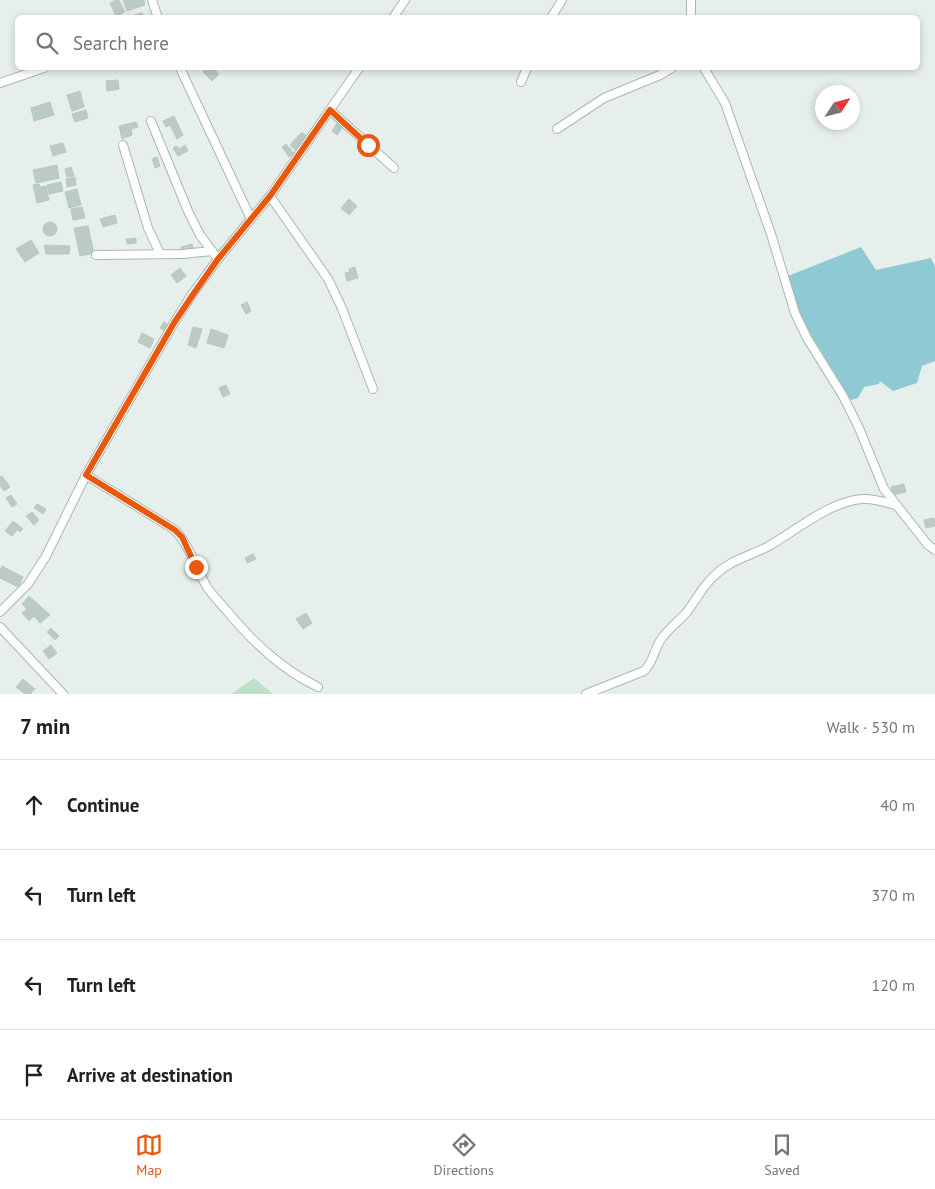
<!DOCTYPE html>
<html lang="en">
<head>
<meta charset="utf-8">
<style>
  :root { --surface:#fff; --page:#f2f2f2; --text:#202124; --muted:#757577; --line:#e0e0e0; --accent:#ea580c }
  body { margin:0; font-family:"PT Sans",sans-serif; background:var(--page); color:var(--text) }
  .compass { position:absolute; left:815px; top:85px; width:45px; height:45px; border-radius:50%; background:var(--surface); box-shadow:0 2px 8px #0003; rotate:54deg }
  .stop { position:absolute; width:15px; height:15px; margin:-11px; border:4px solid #ea580c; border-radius:50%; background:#fff }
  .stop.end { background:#ea580c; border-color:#fff; box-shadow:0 1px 5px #0008 }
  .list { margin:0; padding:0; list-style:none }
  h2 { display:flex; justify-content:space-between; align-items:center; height:65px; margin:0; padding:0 20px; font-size:21px }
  h2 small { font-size:16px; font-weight:400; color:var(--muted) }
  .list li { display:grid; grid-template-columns:32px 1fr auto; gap:15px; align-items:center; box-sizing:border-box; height:90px; padding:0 20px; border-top:1px solid var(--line) }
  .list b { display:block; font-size:19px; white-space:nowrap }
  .list em { font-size:16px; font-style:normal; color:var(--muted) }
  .icon { flex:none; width:28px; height:28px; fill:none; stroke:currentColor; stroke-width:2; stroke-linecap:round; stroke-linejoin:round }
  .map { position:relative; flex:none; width:935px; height:694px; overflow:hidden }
  .search { position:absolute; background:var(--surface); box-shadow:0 2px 8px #0003; left:15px; right:15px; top:15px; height:55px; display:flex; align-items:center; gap:12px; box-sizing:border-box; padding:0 18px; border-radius:8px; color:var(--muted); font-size:19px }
  .sheet { height:425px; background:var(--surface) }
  nav { display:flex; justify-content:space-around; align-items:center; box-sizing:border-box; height:70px; border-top:1px solid var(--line); background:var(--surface); font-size:14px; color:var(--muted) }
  nav a { display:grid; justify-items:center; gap:2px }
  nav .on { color:var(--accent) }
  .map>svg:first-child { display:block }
  .green { fill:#bfe0c8 }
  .water { fill:#8ec9d4 }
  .building { fill:#bbcac4; stroke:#b8c9c2 }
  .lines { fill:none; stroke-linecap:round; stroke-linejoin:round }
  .minor-casing { stroke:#a8b8b2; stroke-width:10 }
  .minor { stroke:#fff; stroke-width:8 }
  .route { stroke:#ea580c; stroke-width:6 }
</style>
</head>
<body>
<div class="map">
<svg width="935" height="694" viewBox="0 0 935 694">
  <rect width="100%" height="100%" fill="#e6efeb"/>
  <polygon class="green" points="254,678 273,694 231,694"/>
  <polygon class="water" points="861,247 876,270 931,258 935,267 935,361 922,366 917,383 893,391 880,381 879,384 864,387 858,398 851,400 798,314 788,276"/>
  <g class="building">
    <polygon points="116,0 119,0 125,12 116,16 110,3"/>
    <polygon points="123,0 144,0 145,5 127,11"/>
    <polygon points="142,13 144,18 128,18 128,17"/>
    <polygon points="207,68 213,68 219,74 212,81 203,72"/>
    <polygon points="118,80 119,89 107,91 106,81"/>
    <polygon points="80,91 84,107 72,111 67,95"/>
    <polygon points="50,102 54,115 34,121 31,108"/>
    <polygon points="86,110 88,118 75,122 72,114"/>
    <polygon points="174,116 183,135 177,139 170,125 166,127 163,121"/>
    <polygon points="136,122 138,127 131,129 132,135 122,139 119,126"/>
    <polygon points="337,123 343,127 337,135 332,131"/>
    <polygon points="302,132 308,138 296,151 290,145"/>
    <polygon points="63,143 66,152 53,156 50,146"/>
    <polygon points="286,144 294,153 289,157 282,147"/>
    <polygon points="185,145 188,151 178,156 173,148 177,146 179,149"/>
    <polygon points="157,157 160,166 155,168 152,159"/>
    <polygon points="57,165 59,178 36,183 33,170"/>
    <polygon points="71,167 74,176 67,177 65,169"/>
    <polygon points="75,177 76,185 67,187 66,179"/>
    <polygon points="61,182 63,191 49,194 47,185"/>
    <polygon points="39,184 40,187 46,186 49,200 37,203 33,185"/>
    <polygon points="77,189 81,205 69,208 65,192"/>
    <polygon points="349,199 357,206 349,215 341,208"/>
    <polygon points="82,207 85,218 73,220 71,209"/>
    <polygon points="115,215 117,223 103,227 100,219"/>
    <circle cx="50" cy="229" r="7"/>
    <polygon points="88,226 94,253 80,256 74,228"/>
    <polygon points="136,238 136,243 127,244 126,239"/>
    <polygon points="31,240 39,253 25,262 16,249"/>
    <polygon points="192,244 194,250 183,252 181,247"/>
    <polygon points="44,245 70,246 69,254 46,254"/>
    <polygon points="355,267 358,278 347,281 345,273 350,272 349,269"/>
    <polygon points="180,268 186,276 177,283 171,275"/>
    <polygon points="247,302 251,311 246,314 241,305"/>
    <polygon points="164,322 171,327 167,333 160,328"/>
    <polygon points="193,327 202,329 196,348 188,345"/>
    <polygon points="211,329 228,335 224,348 207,343"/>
    <polygon points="142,333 154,339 150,348 138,342"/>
    <polygon points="226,385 230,394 223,397 219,388"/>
    <polygon points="2,476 10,487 4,491 0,485 0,477"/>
    <polygon points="904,484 906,492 893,495 891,487"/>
    <polygon points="11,495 17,504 12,507 6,498"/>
    <polygon points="37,504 46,509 43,514 34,508"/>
    <polygon points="32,512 39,520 34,525 26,516"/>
    <polygon points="934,518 935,526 926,528 924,520"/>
    <polygon points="13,521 23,529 20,532 17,530 12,536 5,531"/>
    <polygon points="253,554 256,559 247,563 245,558"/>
    <polygon points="2,566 23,577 18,587 0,578 0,570"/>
    <polygon points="29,596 50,615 40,623 34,616 29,621 22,613 27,609 22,604"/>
    <polygon points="306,613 312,623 303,629 296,619"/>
    <polygon points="51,628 59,636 55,640 47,632"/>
    <polygon points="51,645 57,653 49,659 43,651"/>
    <polygon points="23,679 35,689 30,694 25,694 16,687"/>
  </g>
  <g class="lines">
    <g class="minor-casing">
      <g id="minor">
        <polyline points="152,0 158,18"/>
        <polyline points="393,18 405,0"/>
        <polyline points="551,18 562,0"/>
        <polyline points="691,18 691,0"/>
        <polyline points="180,68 251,219"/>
        <polyline points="704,68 725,103 771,234 795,313 807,338 843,396 859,428 884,489 928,545 935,550"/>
        <polyline points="521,82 527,68"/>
        <polyline points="0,83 44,68"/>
        <polyline points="330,110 394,168"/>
        <polyline points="151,121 188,211 200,235 218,259"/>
        <polyline points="557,129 604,98 660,75 672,68"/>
        <polyline points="123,145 148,228 160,254"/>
        <polyline points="270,196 328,279 341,306 373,389"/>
        <polyline points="96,255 182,254 212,251"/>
        <path d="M86,475L175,530C190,546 196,569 207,587C213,596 220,603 227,611C253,642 281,669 318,687"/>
        <polyline points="0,612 28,584 46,556 86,475 174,323 193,293 218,259 270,196 359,68"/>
        <polyline points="0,627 63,694"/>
        <path d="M586,694L644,671C654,662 654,648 662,638C669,628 678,622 686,613C695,602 701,589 711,579C729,560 745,558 767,547C796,531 828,502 862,499C874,498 884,502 895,505"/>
      </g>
    </g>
    <use href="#minor" class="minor"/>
  </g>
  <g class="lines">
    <polyline class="route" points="196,567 182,537 175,530 86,475 174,323 194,293 218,259 270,196 330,110 368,145"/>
  </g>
</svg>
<svg class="compass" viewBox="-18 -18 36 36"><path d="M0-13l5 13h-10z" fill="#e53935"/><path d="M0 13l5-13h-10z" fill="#757577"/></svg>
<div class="stop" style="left:368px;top:145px"></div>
<div class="stop end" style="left:196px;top:567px"></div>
<div class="search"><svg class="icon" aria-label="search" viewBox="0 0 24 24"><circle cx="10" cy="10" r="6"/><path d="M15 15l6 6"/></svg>Search here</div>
</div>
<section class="sheet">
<h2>7 min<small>Walk · 530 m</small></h2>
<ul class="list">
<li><svg class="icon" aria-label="ahead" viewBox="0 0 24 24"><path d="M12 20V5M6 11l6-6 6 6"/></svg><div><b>Continue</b></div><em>40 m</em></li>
<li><svg class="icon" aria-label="left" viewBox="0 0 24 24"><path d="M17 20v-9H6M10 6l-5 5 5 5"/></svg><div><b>Turn left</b></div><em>370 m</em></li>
<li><svg class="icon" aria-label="left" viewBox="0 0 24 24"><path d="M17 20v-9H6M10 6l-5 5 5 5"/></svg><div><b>Turn left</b></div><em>120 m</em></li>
<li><svg class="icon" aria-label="arrive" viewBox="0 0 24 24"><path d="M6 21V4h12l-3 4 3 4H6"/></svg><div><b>Arrive at destination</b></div></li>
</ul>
</section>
<nav>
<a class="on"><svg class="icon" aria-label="map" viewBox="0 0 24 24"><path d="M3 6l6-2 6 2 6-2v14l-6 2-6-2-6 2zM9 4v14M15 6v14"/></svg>Map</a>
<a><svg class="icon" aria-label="directions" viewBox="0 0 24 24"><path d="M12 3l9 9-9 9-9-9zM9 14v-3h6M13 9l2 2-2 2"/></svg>Directions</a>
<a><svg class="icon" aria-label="saved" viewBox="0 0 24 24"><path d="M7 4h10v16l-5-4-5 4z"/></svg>Saved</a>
</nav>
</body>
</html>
